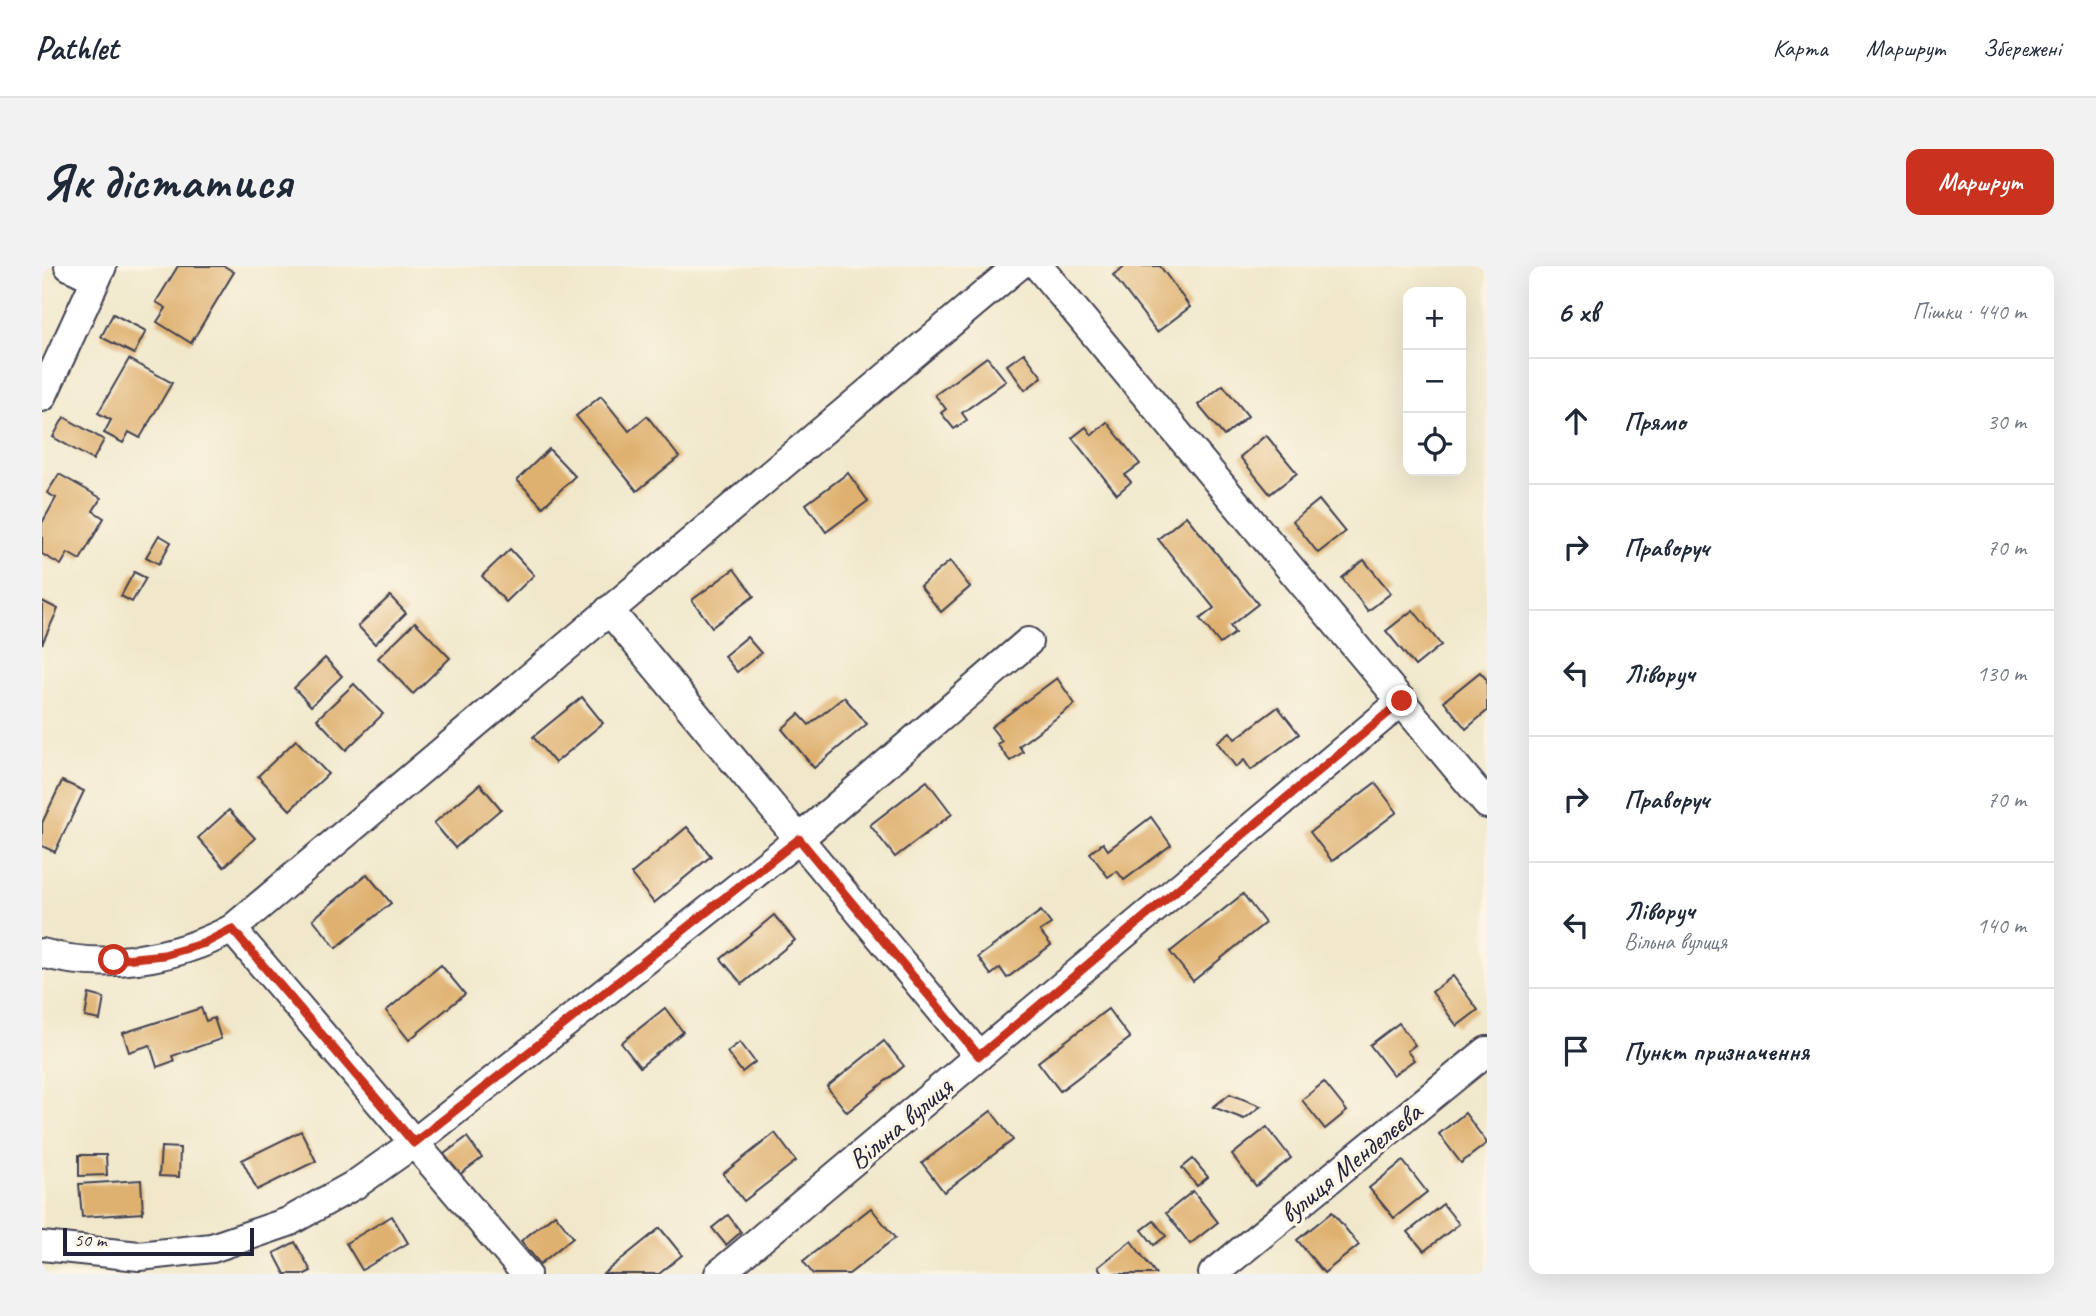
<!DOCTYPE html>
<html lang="uk">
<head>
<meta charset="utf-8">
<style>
  :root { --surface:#fff; --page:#f2f2f3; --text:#1f2937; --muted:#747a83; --line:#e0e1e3; --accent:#c8321e }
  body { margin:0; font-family:Caveat,sans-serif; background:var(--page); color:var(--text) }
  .controls { position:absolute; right:21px; top:21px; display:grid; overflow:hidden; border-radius:14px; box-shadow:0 7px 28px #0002 }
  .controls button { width:63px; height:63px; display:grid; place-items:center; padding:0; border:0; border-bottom:2px solid var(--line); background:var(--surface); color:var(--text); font:35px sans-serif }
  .scale { position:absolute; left:21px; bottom:18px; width:191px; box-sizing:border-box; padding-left:7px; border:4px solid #22223b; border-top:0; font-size:19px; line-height:24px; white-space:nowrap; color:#22223b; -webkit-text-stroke:5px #fcf5e5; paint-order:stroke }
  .stop { position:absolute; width:21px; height:21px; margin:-16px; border:5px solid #c8321e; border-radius:50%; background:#fff }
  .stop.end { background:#c8321e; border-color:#fff; box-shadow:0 2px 7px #0008 }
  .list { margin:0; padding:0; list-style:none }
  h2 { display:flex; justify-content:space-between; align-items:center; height:91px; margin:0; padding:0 28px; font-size:30px }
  h2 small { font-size:23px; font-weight:400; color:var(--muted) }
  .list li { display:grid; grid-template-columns:46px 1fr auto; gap:21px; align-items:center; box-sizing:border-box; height:126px; padding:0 28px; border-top:2px solid var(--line) }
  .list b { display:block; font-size:26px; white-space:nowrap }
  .list p { margin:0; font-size:23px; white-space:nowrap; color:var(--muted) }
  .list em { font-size:23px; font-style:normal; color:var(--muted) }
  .icon { flex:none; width:38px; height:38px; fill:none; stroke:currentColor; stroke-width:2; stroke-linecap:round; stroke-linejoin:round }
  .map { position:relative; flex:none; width:1445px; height:1008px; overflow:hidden; border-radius:14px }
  header { display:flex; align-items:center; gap:42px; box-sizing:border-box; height:98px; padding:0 35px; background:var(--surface); border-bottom:2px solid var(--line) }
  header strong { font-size:33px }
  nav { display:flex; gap:38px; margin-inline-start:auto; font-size:24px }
  .intro { display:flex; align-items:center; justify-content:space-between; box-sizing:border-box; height:168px; padding:0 42px }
  h1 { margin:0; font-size:49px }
  .button { padding:18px 32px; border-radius:14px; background:var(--accent); color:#fff; font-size:24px; font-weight:700 }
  main { display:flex; gap:42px; padding:0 42px }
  aside { flex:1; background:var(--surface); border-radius:14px; box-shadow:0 7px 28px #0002 }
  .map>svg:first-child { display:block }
  .building { fill:#dfb170 }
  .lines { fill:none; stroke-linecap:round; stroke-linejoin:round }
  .street-casing { stroke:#414051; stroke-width:32 }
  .street { stroke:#fff; stroke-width:28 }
  .route { stroke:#c8321e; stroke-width:9 }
  .labels { text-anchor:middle; stroke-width:7; stroke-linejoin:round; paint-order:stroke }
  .street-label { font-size:28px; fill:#22223b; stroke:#fcf5e5 }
</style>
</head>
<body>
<header>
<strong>Pathlet</strong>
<nav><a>Карта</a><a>Маршрут</a><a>Збережені</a></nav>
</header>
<div class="intro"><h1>Як дістатися</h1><a class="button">Маршрут</a></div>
<main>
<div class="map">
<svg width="1445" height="1008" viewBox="0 0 1445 1008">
  <rect width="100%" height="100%" fill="#fcf5e5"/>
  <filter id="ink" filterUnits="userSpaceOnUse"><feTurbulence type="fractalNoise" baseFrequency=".0143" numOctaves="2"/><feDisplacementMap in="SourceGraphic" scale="14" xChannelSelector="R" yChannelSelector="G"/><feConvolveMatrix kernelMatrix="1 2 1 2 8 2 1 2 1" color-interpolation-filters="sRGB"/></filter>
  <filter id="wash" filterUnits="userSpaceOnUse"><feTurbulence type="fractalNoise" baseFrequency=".00686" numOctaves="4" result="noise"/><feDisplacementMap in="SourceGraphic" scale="28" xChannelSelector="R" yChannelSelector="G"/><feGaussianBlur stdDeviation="1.57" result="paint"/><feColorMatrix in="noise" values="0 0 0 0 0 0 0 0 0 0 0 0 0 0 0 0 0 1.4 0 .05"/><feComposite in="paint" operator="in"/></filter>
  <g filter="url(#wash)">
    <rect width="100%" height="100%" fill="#f1e8cc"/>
    <g id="blocks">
      <g class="building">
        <polygon points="136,0 182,0 192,6 149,77 115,56 124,42 114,36"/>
        <polygon points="1083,0 1118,0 1148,41 1115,66 1071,9"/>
        <polygon points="71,48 104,65 92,88 59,71"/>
        <polygon points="982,87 1000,111 983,124 965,99"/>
        <polygon points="945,91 964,115 920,147 925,154 912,163 899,147 904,143 893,129"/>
        <polygon points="87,93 130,117 98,172 87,166 81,177 62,167 69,154 56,147"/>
        <polygon points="1181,119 1206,150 1182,170 1156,139"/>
        <polygon points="559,130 587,165 605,150 637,191 595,225 534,150"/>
        <polygon points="22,151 62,174 51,194 11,171"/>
        <polygon points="1065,156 1098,198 1083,209 1089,216 1075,228 1030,172 1044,161 1050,169"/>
        <polygon points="1224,169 1255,207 1228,228 1198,191"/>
        <polygon points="507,183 533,210 501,241 475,214"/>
        <polygon points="806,207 826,235 784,266 764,238"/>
        <polygon points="17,208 59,232 51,245 62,252 38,294 26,287 19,299 0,288 0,257 14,232 5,227"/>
        <polygon points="1277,234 1303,266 1276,287 1251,255"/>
        <polygon points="1144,250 1216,338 1188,360 1193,367 1178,378 1158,353 1172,342 1116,273"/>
        <polygon points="117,269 129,276 117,298 104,291"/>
        <polygon points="468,283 492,309 464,336 440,310"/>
        <polygon points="1322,294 1349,327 1326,345 1300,312"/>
        <polygon points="908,295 928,321 899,346 878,320"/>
        <polygon points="692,303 712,330 670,361 650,334"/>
        <polygon points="92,306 104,312 90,336 79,330"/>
        <polygon points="348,330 364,347 333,378 316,360"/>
        <polygon points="0,335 16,343 0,378"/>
        <polygon points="1371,344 1399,379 1373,400 1344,365"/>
        <polygon points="373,356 408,392 371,428 336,392"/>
        <polygon points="705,371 719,387 695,406 682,390"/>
        <polygon points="283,392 300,410 269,440 252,422"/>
        <polygon points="1438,406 1445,414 1445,445 1424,463 1402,435"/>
        <polygon points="1015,412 1033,438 977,480 981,486 968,495 955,478 960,475 949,461"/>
        <polygon points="312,418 341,448 304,484 275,453"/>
        <polygon points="540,431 561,457 513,497 491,471"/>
        <polygon points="802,431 825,458 772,502 740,463 757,448 767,459"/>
        <polygon points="1236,441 1257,468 1209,504 1202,494 1194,501 1175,476 1188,466 1193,473"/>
        <polygon points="254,474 286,508 248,544 216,510"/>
        <polygon points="20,515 42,525 13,586 0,580 0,557"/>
        <polygon points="885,515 910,548 853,591 828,559"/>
        <polygon points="1333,517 1355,546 1290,595 1268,566"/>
        <polygon points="438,518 459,543 413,582 392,557"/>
        <polygon points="187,544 213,572 182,601 156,572"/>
        <polygon points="1109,551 1129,579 1082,614 1075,605 1066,611 1048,587 1061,577 1066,584"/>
        <polygon points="645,561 669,590 612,637 589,608"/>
        <polygon points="325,608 349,637 294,682 271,653"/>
        <polygon points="1201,628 1223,657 1151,715 1128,686"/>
        <polygon points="999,645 1009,658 998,665 1009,679 965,712 958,702 949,709 936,691"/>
        <polygon points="732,649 753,674 700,718 679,693"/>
        <polygon points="399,699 423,728 367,774 344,745"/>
        <polygon points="1411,710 1436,744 1415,760 1390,726"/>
        <polygon points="47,728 62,732 58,754 43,751"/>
        <polygon points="159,742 164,755 172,752 179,773 130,790 132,795 115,801 108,779 87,786 81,767"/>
        <polygon points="623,742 641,766 598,801 579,777"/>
        <polygon points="1066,743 1088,772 1018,825 996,796"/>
        <polygon points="1357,757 1373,779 1365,785 1372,794 1351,809 1328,779"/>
        <polygon points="842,775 862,800 805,846 785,821"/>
        <polygon points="698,776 713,796 700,806 685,786"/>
        <polygon points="1282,816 1305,845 1283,863 1260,834"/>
        <polygon points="1188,828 1219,840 1202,853 1171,841"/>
        <polygon points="949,845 971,874 902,926 880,897"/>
        <polygon points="1423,847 1445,877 1419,897 1397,868"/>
        <polygon points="1225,861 1249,892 1214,920 1190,889"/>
        <polygon points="259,865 274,895 215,924 200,894"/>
        <polygon points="733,867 754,895 702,935 681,908"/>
        <polygon points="425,871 440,892 417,909 402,888"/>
        <polygon points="119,881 138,882 137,911 117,910"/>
        <polygon points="37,889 64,889 65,909 37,910"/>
        <polygon points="1151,893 1166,911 1155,920 1140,902"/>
        <polygon points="1361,895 1385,926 1352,952 1327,922"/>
        <polygon points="99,914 101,947 40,951 37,918"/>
        <polygon points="1151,925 1176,956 1148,978 1124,947"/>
        <polygon points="1401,938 1417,958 1382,985 1366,966"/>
        <polygon points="829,942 853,972 807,1008 771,1008 761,995"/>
        <polygon points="1290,946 1317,979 1282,1007 1255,974"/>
        <polygon points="513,948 531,971 498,998 479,975"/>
        <polygon points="686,949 699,966 684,979 670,962"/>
        <polygon points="350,950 366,977 320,1004 304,977"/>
        <polygon points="1112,955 1124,970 1112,979 1100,964"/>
        <polygon points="618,962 640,989 617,1008 561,1008"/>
        <polygon points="1089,975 1114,1008 1061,1008 1056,1001"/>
        <polygon points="253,976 269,1005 263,1008 243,1008 232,987"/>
      </g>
    </g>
  </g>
  <g filter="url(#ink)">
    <use href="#blocks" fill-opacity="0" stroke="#414051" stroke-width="2"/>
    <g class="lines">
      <g class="street-casing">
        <g id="street">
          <polyline points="27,0 54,13"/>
          <polyline points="996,0 1445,538"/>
          <polyline points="0,131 60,0"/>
          <polyline points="567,344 937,790"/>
          <polyline points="190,663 484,1008"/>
          <path d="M0,687C62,705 133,693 190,663L976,0"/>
          <polyline points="0,980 97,990 170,982 246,956 314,918 372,877 757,573 986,376"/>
          <polyline points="677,1008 1360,435"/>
          <polyline points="1171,1008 1445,785"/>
        </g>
      </g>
      <use href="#street" class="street"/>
    </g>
  </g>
  <g class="lines" filter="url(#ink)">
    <polyline class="route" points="72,694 122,689 163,677 190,663 372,877 757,573 937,790 1360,435"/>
  </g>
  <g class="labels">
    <g class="street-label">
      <text transform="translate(858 857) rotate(-40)" y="10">Вільна вулиця</text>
      <text transform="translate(1308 896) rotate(-39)" y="10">вулиця Менделєєва</text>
    </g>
  </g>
</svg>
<div class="controls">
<button>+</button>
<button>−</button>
<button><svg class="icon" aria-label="locate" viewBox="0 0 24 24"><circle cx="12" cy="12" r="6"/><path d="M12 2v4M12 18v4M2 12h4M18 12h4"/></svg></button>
</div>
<div class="scale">50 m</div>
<div class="stop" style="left:72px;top:694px"></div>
<div class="stop end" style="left:1360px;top:435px"></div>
</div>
<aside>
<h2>6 хв<small>Пішки · 440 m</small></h2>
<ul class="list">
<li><svg class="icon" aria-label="ahead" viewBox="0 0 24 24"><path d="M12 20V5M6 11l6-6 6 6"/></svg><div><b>Прямо</b></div><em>30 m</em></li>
<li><svg class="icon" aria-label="right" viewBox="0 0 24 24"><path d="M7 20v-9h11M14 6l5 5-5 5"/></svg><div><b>Праворуч</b></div><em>70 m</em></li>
<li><svg class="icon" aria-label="left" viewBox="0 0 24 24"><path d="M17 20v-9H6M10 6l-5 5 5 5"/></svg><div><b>Ліворуч</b></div><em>130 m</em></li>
<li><svg class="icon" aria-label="right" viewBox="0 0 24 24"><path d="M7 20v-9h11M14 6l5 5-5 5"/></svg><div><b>Праворуч</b></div><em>70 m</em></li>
<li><svg class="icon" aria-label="left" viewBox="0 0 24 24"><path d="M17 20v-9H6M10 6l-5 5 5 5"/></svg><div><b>Ліворуч</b><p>Вільна вулиця</p></div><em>140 m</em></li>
<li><svg class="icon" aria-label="arrive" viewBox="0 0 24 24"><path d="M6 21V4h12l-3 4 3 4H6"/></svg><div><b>Пункт призначення</b></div></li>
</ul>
</aside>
</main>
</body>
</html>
